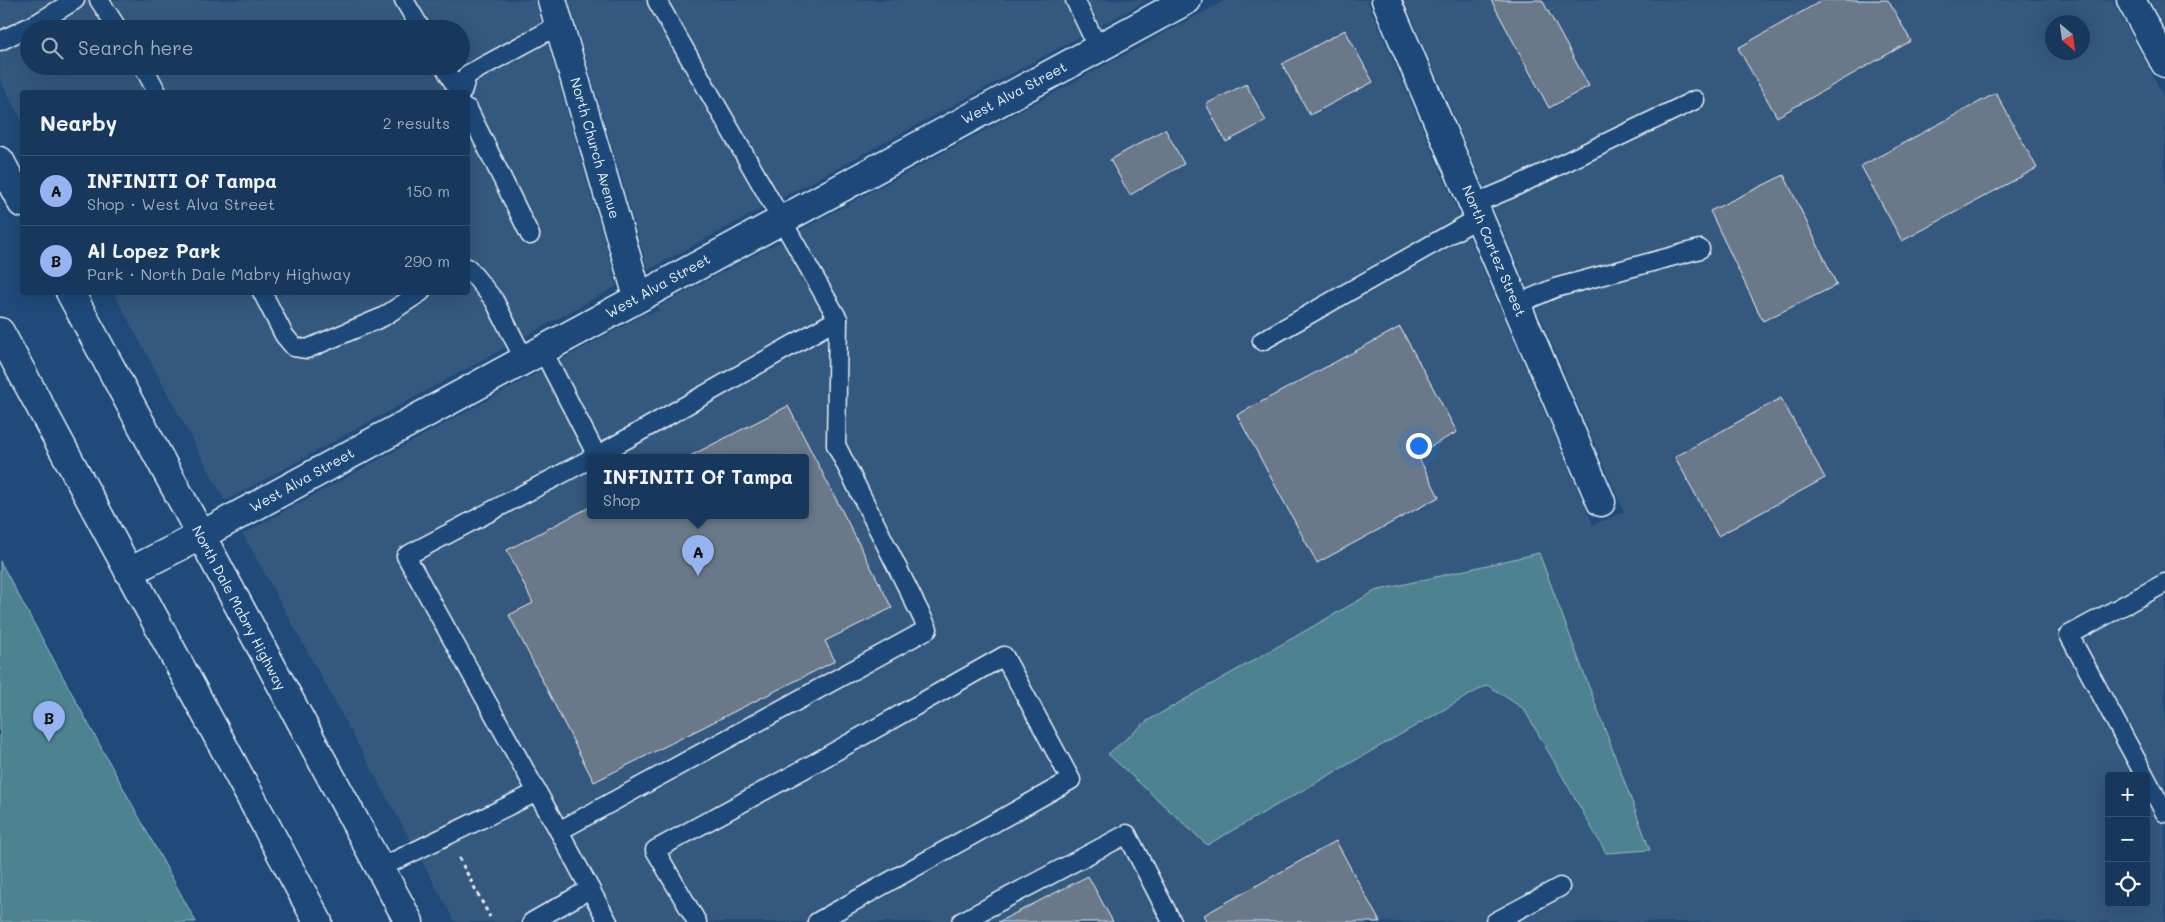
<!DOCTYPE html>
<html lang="en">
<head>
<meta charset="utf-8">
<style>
  :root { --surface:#17385c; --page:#244365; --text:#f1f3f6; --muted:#9eacbb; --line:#365272; --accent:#95b2f1 }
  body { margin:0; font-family:Mali,sans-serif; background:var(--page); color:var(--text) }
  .controls { position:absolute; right:15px; bottom:15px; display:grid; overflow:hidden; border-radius:5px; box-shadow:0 5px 20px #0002 }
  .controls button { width:45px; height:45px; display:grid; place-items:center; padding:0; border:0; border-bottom:1px solid var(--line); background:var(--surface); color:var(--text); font:25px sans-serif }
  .compass { position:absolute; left:2045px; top:15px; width:45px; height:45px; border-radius:50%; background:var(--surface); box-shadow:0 5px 20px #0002; rotate:151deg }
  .you { position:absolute; left:1418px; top:445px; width:18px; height:18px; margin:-12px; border:4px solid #fff; border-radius:50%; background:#1a73e8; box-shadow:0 0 0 8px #1a73e833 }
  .badge { display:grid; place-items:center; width:32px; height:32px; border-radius:50%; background:var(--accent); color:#111; font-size:16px; font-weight:700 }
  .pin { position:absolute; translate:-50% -41px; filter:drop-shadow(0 1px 2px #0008) }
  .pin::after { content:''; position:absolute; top:26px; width:18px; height:15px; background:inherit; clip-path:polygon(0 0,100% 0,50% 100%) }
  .popup { position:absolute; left:587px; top:454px; width:222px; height:65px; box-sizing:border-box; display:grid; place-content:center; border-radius:5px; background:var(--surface); filter:drop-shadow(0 1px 4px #0005); font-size:16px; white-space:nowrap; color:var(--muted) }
  .popup b { font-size:19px; color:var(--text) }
  .popup::after { content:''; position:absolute; left:50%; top:100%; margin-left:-10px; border:10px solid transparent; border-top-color:var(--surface) }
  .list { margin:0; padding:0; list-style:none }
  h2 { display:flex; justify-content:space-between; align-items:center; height:65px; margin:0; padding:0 20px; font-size:21px }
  h2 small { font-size:16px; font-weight:400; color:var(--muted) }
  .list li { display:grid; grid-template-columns:32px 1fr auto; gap:15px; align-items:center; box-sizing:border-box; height:70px; padding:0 20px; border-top:1px solid var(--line) }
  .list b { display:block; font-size:19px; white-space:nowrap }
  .list p { margin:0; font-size:16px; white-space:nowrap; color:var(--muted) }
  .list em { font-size:16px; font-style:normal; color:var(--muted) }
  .icon { flex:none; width:28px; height:28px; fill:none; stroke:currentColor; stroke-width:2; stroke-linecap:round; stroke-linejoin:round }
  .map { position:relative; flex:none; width:2165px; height:922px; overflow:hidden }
  .search { position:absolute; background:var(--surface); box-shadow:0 5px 20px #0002; left:20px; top:20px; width:450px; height:55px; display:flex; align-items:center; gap:12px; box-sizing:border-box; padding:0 18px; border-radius:28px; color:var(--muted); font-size:19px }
  .panel { position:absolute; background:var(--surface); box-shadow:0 5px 20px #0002; left:20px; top:90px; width:450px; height:205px; border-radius:5px }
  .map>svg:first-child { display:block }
  .built { fill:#36587e; fill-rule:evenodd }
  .green { fill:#4e8391; stroke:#9bbac4 }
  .building { fill:#6a7989; stroke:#e8f1f8 }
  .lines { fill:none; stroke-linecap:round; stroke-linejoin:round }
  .service-casing { stroke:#e8f1f8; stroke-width:21 }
  .minor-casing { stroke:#e8f1f8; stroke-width:31 }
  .primary-casing { stroke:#e8f1f8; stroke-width:31 }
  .path { stroke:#e8f1f8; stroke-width:3; stroke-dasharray:4 4; stroke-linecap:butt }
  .service { stroke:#1f4a7a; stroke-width:18 }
  .minor { stroke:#1f4a7a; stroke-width:28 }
  .primary { stroke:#1f4a7a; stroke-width:28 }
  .labels { text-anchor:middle; stroke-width:4; stroke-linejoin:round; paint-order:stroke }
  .street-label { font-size:14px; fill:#e8f1f8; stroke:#1f4a7a }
</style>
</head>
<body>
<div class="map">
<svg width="2165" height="922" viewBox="0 0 2165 922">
  <rect width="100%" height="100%" fill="#1f4a7a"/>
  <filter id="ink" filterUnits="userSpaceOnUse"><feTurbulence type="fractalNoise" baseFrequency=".02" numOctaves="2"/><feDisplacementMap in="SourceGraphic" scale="10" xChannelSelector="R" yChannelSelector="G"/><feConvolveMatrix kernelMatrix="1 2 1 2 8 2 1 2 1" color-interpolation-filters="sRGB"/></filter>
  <g filter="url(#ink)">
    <g class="built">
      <path d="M0,0H535L617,286L225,501L114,293L468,292V92H22V121L0,79ZM29,29H461V66H29Z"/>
      <polygon points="569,0 1148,0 648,270"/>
      <path d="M1226,0H1367L1593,525L1624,512L1404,0H2112L2165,98V922H455L243,534L645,314L659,311L658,307ZM2052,22H2082V52H2052ZM590,457H806V515H590ZM1539,554L1605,853L1524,709L1486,685ZM2109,776H2146V903H2109Z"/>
      <polygon points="2150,0 2165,0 2165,28"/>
    </g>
    <g class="green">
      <polygon points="1539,553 1650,850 1606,853 1524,709 1487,685 1207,845 1108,754 1147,721 1375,591"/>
      <polygon points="0,561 196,922 0,922"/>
    </g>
    <g class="building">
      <polygon points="1491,0 1542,0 1589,86 1549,108"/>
      <polygon points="1823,0 1888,0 1911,41 1777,117 1738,48"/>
      <polygon points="1345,30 1373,82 1310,115 1282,64"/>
      <polygon points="1246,84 1266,121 1226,142 1206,104"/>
      <polygon points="1996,93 2037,168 1902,241 1861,166"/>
      <polygon points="1165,129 1184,164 1130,195 1110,160"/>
      <polygon points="1784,175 1837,285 1763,321 1710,211"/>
      <polygon points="1400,327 1457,432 1417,454 1439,497 1317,563 1237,415"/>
      <polygon points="1781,398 1825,478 1718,536 1675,457"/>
      <polygon points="788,406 892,608 825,641 835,661 594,782 509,615 533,603 507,550 590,507 590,515 806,515 806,457 688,457"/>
      <polygon points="1336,841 1380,922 1208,922 1204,915"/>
      <polygon points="1088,876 1113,922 998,922"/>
    </g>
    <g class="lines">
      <g class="service-casing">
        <g id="service">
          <polyline points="99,0 118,29"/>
          <polyline points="404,0 421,29"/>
          <polyline points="1075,0 1098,48"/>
          <polyline points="657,1 838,319"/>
          <polyline points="0,41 39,22 75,0"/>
          <polyline points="143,66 157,92"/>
          <polyline points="444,66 459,92"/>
          <polyline points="462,92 467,75 559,25"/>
          <polyline points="468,109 530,235"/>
          <polyline points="1474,204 1512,188 1695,100"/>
          <polyline points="468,268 494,300 524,359"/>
          <polyline points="262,292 284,335 294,347 307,349 383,317 421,292"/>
          <polyline points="1517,304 1555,288 1700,249"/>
          <polyline points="1262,341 1480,217"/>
          <polyline points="542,349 597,456"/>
          <polyline points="2145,776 2069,635 2165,583"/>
          <polyline points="2146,778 2165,813"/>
          <polyline points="537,792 559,831"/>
          <polyline points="380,868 537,792 406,556 590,459"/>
          <polyline points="590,889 608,922"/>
          <polyline points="532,922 590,889 559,831 928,629 836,445 838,319 595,457"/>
          <polyline points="697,922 655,850 804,769 1004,656 1071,780 817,922"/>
          <polyline points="961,922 1127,834 1172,922"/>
          <polyline points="1495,922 1560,887"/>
        </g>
      </g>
      <g class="minor-casing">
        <g id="minor">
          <polyline points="552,0 638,297"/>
          <polyline points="1386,0 1601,502"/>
          <polyline points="2131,0 2165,63"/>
          <polyline points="129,572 200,536 1187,0"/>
        </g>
      </g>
      <g class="primary-casing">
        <g id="primary">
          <polyline points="0,161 22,203"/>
          <polyline points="70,292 409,922"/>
          <polyline points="0,332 318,922"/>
        </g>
      </g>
      <polyline class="path" points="459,858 490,917"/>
      <use href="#service" class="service"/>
      <use href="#minor" class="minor"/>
      <use href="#primary" class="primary"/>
    </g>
  </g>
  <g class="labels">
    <g class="street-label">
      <text transform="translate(1014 93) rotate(-28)" y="5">West Alva Street</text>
      <text transform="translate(595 148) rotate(74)" y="5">North Church Avenue</text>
      <text transform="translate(1494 251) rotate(67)" y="5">North Cortez Street</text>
      <text transform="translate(658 286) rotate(-29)" y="5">West Alva Street</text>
      <text transform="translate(302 480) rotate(-29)" y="5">West Alva Street</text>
      <text transform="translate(239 608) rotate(62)" y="5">North Dale Mabry Highway</text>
    </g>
  </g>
</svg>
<div class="controls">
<button>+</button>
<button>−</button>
<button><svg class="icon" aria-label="locate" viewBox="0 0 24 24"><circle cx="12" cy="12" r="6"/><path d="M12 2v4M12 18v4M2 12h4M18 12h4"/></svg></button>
</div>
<svg class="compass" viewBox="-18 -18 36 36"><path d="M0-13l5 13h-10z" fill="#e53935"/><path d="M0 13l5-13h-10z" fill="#9eacbb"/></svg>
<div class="you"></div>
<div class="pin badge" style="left:698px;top:576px">A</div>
<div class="popup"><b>INFINITI Of Tampa</b>Shop</div>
<div class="pin badge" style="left:49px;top:742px">B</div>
<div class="search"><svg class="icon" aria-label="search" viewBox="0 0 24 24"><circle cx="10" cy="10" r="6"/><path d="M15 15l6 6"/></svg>Search here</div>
<section class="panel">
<h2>Nearby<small>2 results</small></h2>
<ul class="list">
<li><span class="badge">A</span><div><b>INFINITI Of Tampa</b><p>Shop · West Alva Street</p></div><em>150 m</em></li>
<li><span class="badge">B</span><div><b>Al Lopez Park</b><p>Park · North Dale Mabry Highway</p></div><em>290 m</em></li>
</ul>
</section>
</div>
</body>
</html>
